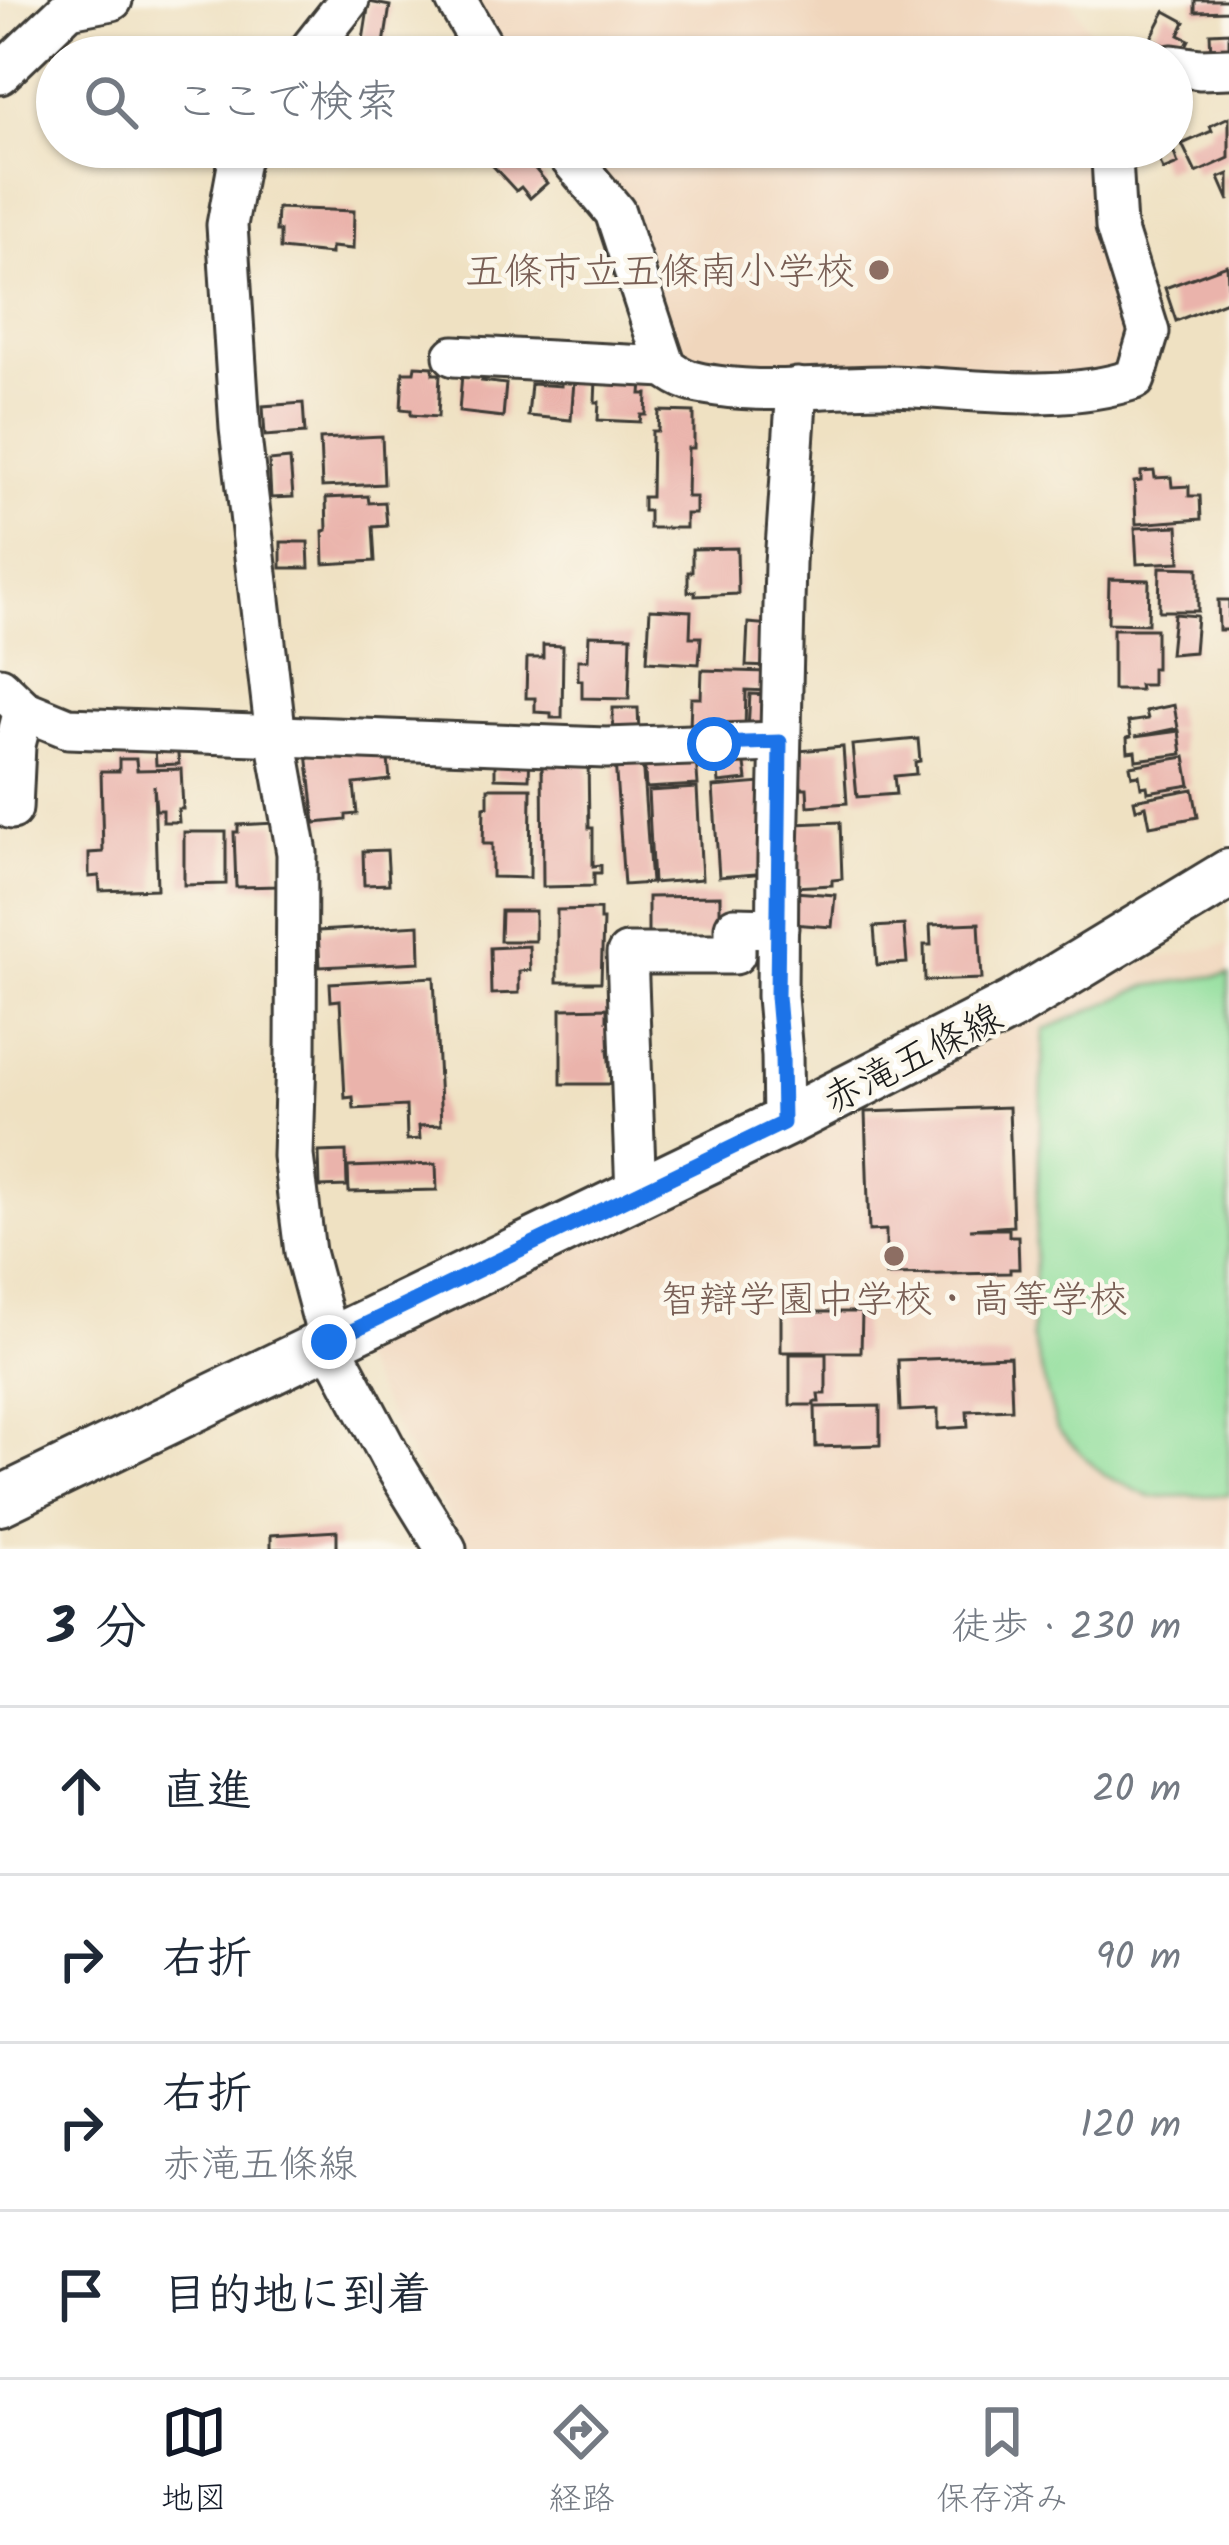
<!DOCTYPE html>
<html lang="ja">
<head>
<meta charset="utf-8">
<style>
  :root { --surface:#fff; --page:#f2f2f3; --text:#1f2937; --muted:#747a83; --line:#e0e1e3; --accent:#111827 }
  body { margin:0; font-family:Kalam,"Klee One",sans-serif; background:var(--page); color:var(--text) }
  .stop { position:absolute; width:36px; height:36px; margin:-27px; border:9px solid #1a73e8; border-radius:50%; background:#fff }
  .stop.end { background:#1a73e8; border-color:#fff; box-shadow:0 3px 12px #0008 }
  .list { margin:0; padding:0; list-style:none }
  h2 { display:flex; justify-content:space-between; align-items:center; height:156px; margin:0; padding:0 48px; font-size:51px }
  h2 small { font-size:39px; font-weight:400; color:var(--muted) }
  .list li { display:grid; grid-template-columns:78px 1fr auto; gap:36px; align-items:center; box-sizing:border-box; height:168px; padding:0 48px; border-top:3px solid var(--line) }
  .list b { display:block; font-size:45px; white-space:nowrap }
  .list p { margin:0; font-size:39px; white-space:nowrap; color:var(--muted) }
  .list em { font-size:39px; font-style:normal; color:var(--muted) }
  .icon { flex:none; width:66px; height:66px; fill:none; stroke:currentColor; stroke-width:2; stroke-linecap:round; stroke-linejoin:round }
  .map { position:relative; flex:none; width:1229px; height:1549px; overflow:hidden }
  .search { position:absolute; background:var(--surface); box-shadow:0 3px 9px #0004; left:36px; right:36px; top:36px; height:132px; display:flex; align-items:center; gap:30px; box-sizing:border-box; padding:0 42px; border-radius:66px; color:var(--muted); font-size:45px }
  .sheet { height:828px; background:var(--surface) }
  nav { display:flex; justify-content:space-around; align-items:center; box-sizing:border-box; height:168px; border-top:3px solid var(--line); background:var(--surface); font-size:33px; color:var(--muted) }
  nav a { display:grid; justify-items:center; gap:6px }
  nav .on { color:var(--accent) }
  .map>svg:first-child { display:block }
  .built { fill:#f0d6bc }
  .green { fill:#90de9b; stroke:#567d5c; stroke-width:3 }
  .building { fill:#eab3ab }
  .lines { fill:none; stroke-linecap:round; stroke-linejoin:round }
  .minor-casing { stroke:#3c3a35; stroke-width:45 }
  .major-casing { stroke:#3c3a35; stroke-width:54 }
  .minor { stroke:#fff; stroke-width:39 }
  .major { stroke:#fff; stroke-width:48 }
  .route { stroke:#1a73e8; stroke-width:15 }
  .education-dot { fill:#8d6e63; stroke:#fbf7ec; stroke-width:4.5 }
  .labels { text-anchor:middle; stroke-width:9; stroke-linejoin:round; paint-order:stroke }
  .education-label { font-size:39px; fill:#785e54; stroke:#fbf7ec; text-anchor:end }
  .street-label { font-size:39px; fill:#1c1c1c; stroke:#fbf7ec }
</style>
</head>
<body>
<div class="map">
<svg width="1229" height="1549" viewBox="0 0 1229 1549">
  <rect width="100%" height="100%" fill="#fbf7ec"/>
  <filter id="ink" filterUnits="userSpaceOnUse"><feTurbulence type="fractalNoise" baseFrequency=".00833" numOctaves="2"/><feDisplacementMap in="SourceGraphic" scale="24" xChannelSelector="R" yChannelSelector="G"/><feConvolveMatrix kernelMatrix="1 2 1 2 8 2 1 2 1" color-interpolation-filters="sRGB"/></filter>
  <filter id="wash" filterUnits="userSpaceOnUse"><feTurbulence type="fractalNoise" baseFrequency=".004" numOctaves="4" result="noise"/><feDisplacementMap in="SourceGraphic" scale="48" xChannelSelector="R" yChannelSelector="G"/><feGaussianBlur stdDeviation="2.7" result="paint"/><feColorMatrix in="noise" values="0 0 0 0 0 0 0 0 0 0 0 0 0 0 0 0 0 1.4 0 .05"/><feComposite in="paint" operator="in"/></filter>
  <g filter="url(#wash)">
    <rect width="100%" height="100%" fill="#efe1c2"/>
    <g class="built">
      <polygon points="476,0 1070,0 1099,45 1098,57 508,57"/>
      <polygon points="582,147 1093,147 1091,194 1119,315 1129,340 1114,364 1091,377 724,373 697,365 675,346"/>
      <polygon points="1229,944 1229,1549 470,1549 426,1482 355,1354 762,1157 1099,982 1150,960"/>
    </g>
    <polygon class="green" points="1229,974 1229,1495 1150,1497 1102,1474 1057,1429 1032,1337 1044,1030 1147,986"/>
    <g id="blocks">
      <g class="building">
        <polygon points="1195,0 1229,0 1229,11 1195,12"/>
        <polygon points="369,2 390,6 382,57 337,57 339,45 344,46 346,37 363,40"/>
        <polygon points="1165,11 1185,22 1179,35 1189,40 1182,54 1151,38"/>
        <polygon points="1229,32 1229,54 1211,54 1210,33"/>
        <polygon points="1229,117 1229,158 1196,173 1182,144 1212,131 1210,126"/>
        <polygon points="320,147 362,147 361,155 349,154 349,158 319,155"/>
        <polygon points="492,147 524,147 534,158 530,163 547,183 530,198 521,187 516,191 483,155"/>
        <polygon points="1172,147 1178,164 1163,170 1155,148"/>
        <polygon points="1229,174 1229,201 1219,178"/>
        <polygon points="277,208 354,211 353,249 331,247 331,254 280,249 280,231 276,231"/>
        <polygon points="1227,265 1229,300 1176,321 1165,288"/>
        <polygon points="415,366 433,367 433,374 440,374 438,417 411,415 411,410 401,409 403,372 414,372"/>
        <polygon points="462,374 482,376 481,381 506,384 503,417 459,412"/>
        <polygon points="561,380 574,381 571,420 528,416 531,384 561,386"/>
        <polygon points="596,380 642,382 641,394 647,394 646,415 641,415 640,422 598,420 599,402 595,402"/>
        <polygon points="303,403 305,433 265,436 263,406"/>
        <polygon points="659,411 694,412 694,448 688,448 687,497 696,497 696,514 686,514 686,528 649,528 649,511 643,511 643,497 651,497 652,431 658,431"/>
        <polygon points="382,436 384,484 322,487 320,439"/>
        <polygon points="290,459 293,497 271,498 269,461"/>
        <polygon points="1154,471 1155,478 1171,477 1172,487 1189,486 1189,496 1200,496 1201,519 1136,524 1134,482 1141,481 1141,472"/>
        <polygon points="368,496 369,503 385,502 387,526 373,527 375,561 324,564 323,531 327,530 326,498"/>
        <polygon points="1178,526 1180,562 1137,564 1135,528"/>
        <polygon points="281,542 308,542 309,568 281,568"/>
        <polygon points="737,548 738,594 695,596 695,591 688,592 688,572 692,572 692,549"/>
        <polygon points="1160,567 1198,568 1198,611 1159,611"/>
        <polygon points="1109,579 1149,580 1148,624 1108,623"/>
        <polygon points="1218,600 1229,600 1229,630 1219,630"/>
        <polygon points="650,609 691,611 690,637 701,637 699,664 647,661"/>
        <polygon points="1174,614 1197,616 1194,652 1170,654"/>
        <polygon points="748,623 772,625 770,667 746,666"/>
        <polygon points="1113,629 1156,629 1156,668 1152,668 1152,685 1139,685 1140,690 1113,690"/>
        <polygon points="589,635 631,636 629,699 582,698 582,680 578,680 578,660 588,660"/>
        <polygon points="543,645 563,646 562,718 551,718 551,713 535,712 535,698 526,698 527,658 543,658"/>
        <polygon points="702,670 767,672 767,691 746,690 745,731 690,729 691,698 701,698"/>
        <polygon points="750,694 768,695 767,730 748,730"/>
        <polygon points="1174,705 1178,728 1135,737 1179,731 1182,754 1136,760 1135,751 1128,752 1127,738 1131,737 1128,722 1148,719 1146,711"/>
        <polygon points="613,708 638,708 639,734 613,735"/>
        <polygon points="918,739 920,761 915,762 916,774 894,776 896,794 857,797 852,745"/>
        <polygon points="177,746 179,764 156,765 155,747"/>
        <polygon points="843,747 847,803 808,806 807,788 801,788 798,751"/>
        <polygon points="387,749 390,780 354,784 357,814 346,815 346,820 315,823 307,753"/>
        <polygon points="743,749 747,780 719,783 716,752"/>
        <polygon points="495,753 530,753 529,779 495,778"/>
        <polygon points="542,756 588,756 589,828 593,828 593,866 601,865 601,873 594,873 594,886 543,887"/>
        <polygon points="644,756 696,758 698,785 646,788"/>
        <polygon points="1185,757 1190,785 1148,792 1147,786 1141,787 1139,775 1132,776 1130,766"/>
        <polygon points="642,758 651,883 624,885 615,760"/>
        <polygon points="119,759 136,759 137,770 181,769 183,809 178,809 179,822 163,822 163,810 156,810 154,785 157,889 100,891 99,876 89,877 89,853 103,852 101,771 119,771"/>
        <polygon points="761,783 768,873 719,877 713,787"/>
        <polygon points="488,788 531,788 530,878 492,877 492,844 483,844 484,807 488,806"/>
        <polygon points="697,788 702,879 653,883 648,791"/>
        <polygon points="1193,789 1198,817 1150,826 1146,806 1136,809 1134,800"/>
        <polygon points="840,822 842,879 832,880 832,885 793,887 795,824"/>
        <polygon points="276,823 278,886 236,887 234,832 238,832 238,825"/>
        <polygon points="184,832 226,832 226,884 184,885"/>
        <polygon points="387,850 389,884 364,885 363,851"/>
        <polygon points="794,892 835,895 832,927 792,924"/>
        <polygon points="720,896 720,936 648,936 648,897"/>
        <polygon points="600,909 600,920 603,920 601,982 557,982 557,910"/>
        <polygon points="501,911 535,911 535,941 500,941"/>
        <polygon points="979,923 982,979 925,981 924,945 931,945 930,925"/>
        <polygon points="419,925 420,962 320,967 318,931"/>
        <polygon points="904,925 907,963 877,965 874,927"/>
        <polygon points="529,946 530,970 519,971 519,993 491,994 490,948"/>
        <polygon points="434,977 441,1125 419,1126 420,1139 407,1140 406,1106 354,1109 353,1097 345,1098 340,1000 331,1001 330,983"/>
        <polygon points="607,1008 607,1020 611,1019 611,1049 608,1049 611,1084 561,1084 561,1009"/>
        <polygon points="1009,1107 1013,1226 970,1229 1009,1229 1009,1236 1018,1236 1019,1269 1010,1269 1010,1273 886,1275 886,1230 869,1231 865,1112"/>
        <polygon points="346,1151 347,1186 320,1187 319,1152"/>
        <polygon points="436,1164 437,1190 349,1192 348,1167"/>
        <polygon points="781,1312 862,1312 861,1352 781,1352"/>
        <polygon points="790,1354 826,1354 826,1394 818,1394 819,1402 814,1402 814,1405 790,1405"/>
        <polygon points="1010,1356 1012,1409 967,1411 968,1427 938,1429 938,1409 900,1411 898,1360"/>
        <polygon points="880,1406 880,1445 816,1447 815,1407"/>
        <polygon points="337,1531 337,1549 271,1549 271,1535"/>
      </g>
    </g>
  </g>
  <g filter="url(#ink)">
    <use href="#blocks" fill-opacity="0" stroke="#3c3a35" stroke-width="3"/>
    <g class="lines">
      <g class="minor-casing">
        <g id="minor">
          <polyline points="456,0 489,57"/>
          <polyline points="304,57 349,0"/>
          <polyline points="1172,65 1200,69 1229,68"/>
          <polyline points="0,74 69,8 112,0"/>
          <polyline points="246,147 239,160 227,225 240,428 276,737 297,853 296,1055 293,1156 305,1252 329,1342 395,1466 446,1549"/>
          <path d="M561,147L615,212L666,367C683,381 695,383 717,386C772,394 830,386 885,386C967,387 1057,405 1135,379L1149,332L1116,227L1112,159L1114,147"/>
          <polyline points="454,356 666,367"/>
          <polyline points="0,687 24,710 68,728 606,748 780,742"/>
          <polyline points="12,809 15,745 24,710"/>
          <polyline points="783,1123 782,1055 777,996 778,856 785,563 797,388"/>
          <polyline points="636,1195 627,954 735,954 735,927 778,928"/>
        </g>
      </g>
      <g class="major-casing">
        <polyline id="major" points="0,1501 783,1123 1013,1005 1229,874"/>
      </g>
      <use href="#minor" class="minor"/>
      <use href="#major" class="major"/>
    </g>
  </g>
  <g class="lines" filter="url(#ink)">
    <polyline class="route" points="329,1342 783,1123 782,1055 777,996 780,742 714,744"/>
  </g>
  <g class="education-dot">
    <circle cx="879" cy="270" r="12"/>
    <circle cx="894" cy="1256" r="12"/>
  </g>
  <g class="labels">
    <g class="education-label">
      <text x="855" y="284">五條市立五條南小学校</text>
      <text x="894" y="1312" text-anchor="middle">智辯学園中学校・高等学校</text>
    </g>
    <g class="street-label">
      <text transform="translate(912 1057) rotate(-27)" y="14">赤滝五條線</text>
    </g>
  </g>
</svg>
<div class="stop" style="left:714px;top:744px"></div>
<div class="stop end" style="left:329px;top:1342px"></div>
<div class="search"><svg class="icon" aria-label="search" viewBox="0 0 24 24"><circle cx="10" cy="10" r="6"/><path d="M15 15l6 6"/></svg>ここで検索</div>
</div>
<section class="sheet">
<h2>3 分<small>徒歩 · 230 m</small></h2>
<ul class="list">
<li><svg class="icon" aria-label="ahead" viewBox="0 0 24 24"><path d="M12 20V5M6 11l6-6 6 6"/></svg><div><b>直進</b></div><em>20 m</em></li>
<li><svg class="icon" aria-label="right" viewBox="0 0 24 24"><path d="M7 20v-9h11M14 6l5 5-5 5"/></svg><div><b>右折</b></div><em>90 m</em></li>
<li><svg class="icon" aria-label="right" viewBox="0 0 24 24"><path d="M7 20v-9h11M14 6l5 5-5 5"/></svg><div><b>右折</b><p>赤滝五條線</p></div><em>120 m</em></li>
<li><svg class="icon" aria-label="arrive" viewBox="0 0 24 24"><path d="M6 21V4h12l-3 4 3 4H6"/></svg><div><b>目的地に到着</b></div></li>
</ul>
</section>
<nav>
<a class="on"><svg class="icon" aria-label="map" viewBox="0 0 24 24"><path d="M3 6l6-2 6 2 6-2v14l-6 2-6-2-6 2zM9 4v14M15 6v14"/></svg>地図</a>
<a><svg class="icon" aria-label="directions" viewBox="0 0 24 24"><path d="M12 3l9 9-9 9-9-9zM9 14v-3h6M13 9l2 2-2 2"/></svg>経路</a>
<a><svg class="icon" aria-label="saved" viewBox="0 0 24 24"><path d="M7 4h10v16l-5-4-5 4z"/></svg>保存済み</a>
</nav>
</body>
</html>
